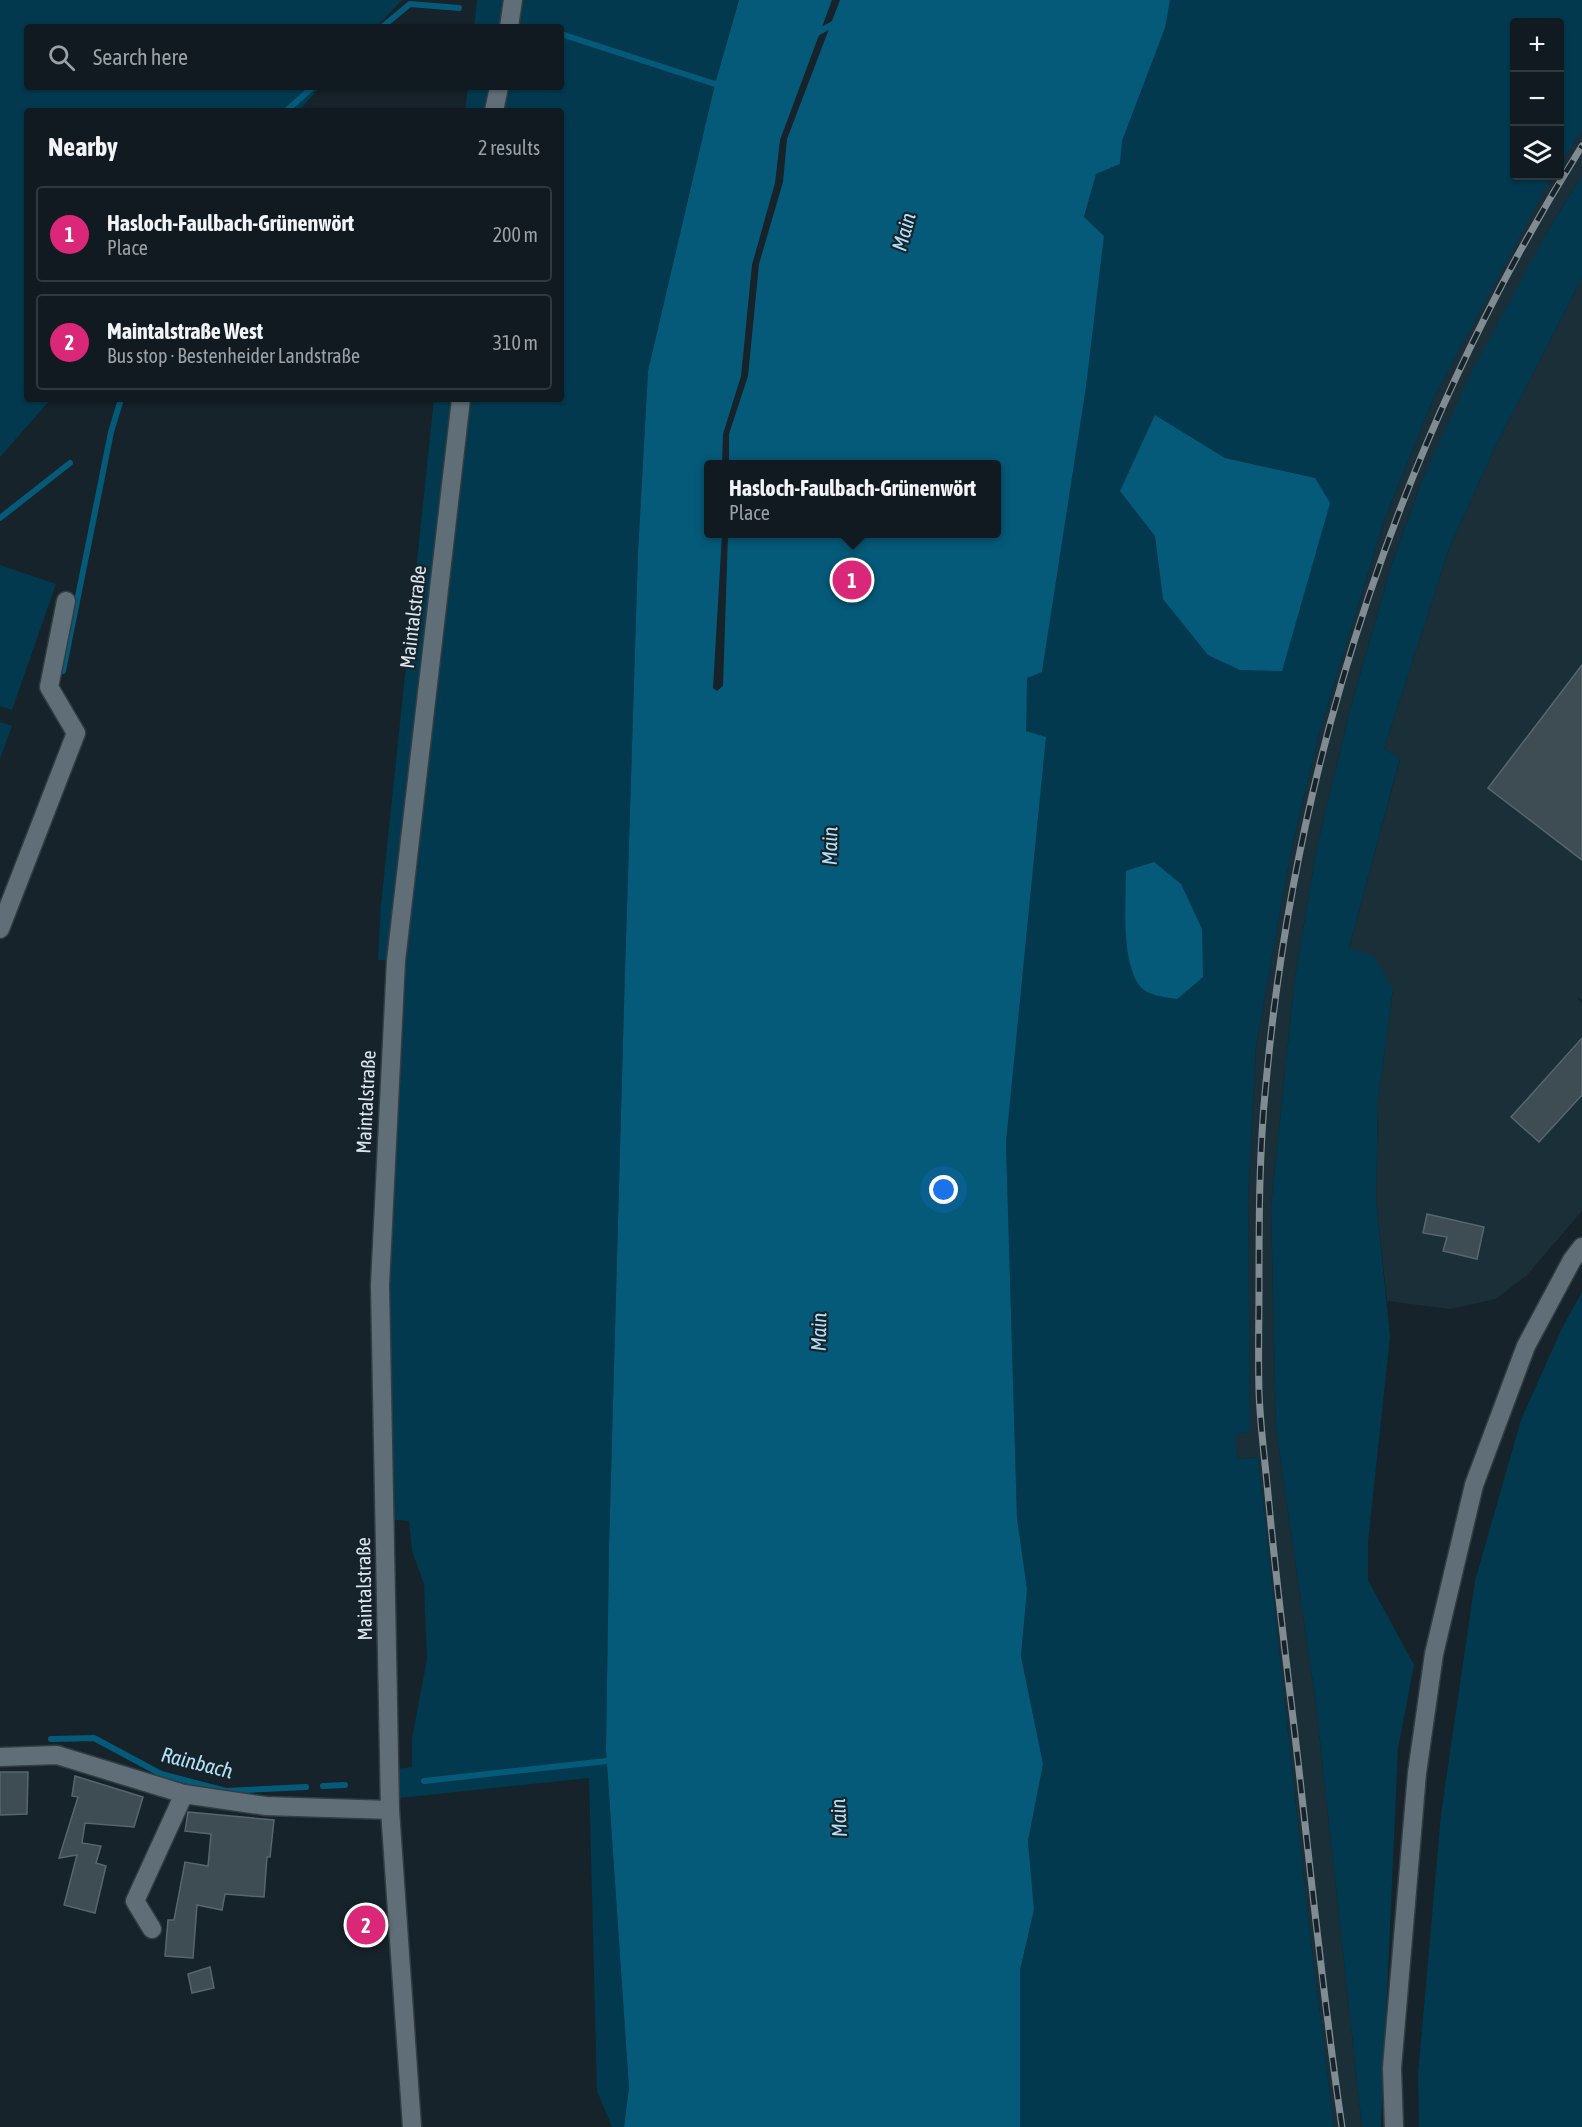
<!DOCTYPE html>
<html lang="en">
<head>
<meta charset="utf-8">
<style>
  :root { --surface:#101a20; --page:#192329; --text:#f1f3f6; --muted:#9ca1a5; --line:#30383e; --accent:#db2777 }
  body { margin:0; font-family:"Asap Condensed",sans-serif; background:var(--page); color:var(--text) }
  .controls { position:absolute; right:18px; top:18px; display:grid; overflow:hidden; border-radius:6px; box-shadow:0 2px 4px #0004 }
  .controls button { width:54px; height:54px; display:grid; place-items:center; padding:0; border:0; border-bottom:2px solid var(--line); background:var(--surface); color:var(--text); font:30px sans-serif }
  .you { position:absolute; left:944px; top:1190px; width:21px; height:21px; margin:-15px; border:4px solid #fff; border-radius:50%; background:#1a73e8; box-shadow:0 0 0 9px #1a73e833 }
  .badge { display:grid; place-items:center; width:39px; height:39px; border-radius:50%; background:var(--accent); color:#fff; font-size:20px; font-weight:700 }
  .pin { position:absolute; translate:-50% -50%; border:3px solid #fff; box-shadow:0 2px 6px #0006 }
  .popup { position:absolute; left:704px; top:460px; width:297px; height:78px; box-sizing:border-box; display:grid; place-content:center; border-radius:6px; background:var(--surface); filter:drop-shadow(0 2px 4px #0005); font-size:20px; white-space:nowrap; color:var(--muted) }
  .popup b { font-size:22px; color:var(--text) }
  .popup::after { content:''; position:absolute; left:50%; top:100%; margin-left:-12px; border:12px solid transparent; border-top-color:var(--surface) }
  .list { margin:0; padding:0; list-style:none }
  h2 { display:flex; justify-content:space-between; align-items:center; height:78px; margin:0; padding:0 24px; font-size:26px }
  h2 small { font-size:20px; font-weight:400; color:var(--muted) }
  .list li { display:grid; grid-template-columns:39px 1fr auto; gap:18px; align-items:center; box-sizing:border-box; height:96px; margin:0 12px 12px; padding:0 12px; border:2px solid var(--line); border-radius:6px }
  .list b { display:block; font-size:22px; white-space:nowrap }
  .list p { margin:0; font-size:20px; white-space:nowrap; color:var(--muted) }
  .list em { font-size:20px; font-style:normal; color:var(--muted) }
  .icon { flex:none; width:33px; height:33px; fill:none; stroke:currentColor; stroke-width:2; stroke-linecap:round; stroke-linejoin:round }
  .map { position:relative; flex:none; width:1582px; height:2127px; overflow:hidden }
  .search { position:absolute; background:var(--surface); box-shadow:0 2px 4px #0004; left:24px; top:24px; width:540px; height:66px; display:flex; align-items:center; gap:15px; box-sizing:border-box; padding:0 21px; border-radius:6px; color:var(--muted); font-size:22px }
  .panel { position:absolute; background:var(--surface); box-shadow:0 2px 4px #0004; left:24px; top:108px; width:540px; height:294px; border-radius:6px }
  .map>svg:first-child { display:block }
  .built { fill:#1b2f39 }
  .green { fill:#02394e; fill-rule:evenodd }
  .water { fill:#055a79 }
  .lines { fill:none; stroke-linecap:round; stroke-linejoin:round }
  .stream { stroke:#055a79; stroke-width:6 }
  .building { fill:#3e4d54; stroke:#57666e; stroke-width:1.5 }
  .street-casing { stroke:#333c42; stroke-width:21 }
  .secondary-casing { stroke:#333c42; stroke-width:21 }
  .street { stroke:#606f77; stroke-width:18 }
  .secondary { stroke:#606f77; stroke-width:18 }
  .rail-casing { stroke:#818c92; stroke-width:7 }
  .rail { stroke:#16232a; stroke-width:4.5; stroke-dasharray:14; stroke-linecap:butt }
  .labels { text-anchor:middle; stroke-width:4.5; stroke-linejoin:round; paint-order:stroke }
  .street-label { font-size:20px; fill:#dde5ea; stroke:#16232a }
  .water-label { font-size:21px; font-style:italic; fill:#b5e1f8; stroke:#16232a }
</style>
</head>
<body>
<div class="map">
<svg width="1582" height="2127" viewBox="0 0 1582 2127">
  <rect width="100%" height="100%" fill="#16232a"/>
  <g class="built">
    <polygon points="1582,131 1582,176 1550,227 1423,478 1392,563 1351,706 1317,847 1295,977 1271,1206 1276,1428 1316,1704 1362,2127 1334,2127 1309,1925 1258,1457 1237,1459 1234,1435 1250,1431 1248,1198 1256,1046 1292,846 1321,727 1385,518 1434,397 1548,181 1552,176 1560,176 1560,164"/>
    <polygon points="1582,278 1582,999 1577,998 1582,1003 1582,1211 1527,1275 1496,1299 1450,1309 1387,1301 1376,1199 1378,1100 1393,989 1349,948 1400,759 1384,749 1450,546 1496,445"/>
  </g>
  <g class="green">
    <polygon points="0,0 402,0 376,27 27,27 27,87 320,87 299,111 27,111 27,399 51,399 0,457"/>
    <polygon points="477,0 739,0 715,84 648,371 638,552 624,1005 609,1548 606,1750 629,2088 624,2127 612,2127 597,2091 589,1778 390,1799 389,1770 412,1767 412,1738 427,1659 424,1584 412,1551 409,1521 385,1519 383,1376 395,961 378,960 381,904 434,399 561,399 561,111 465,111 468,87 561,87 561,27 474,27"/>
    <path d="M1170,0H1582V131L1560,164V22H1514V176H1552L1434,397L1385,518L1321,727L1292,846L1256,1046L1248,1198L1250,1431L1235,1435L1237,1459L1258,1457L1309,1925L1334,2127H1020V1970L1034,1910L1028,1841L1043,1764L1021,1656L1027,1589L1017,1518L1006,1143L1046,738L1026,731V676L1042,672L1086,387L1104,236L1084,218L1096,174L1120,164L1122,141L1165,28ZM1155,415L1225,458L1315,478L1163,599L1155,536Z"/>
    <polygon points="1582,176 1582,278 1496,445 1450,546 1384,749 1400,758 1349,948 1374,956 1393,989 1378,1100 1376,1199 1390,1337 1368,1542 1368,1580 1414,1665 1398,1749 1381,2127 1362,2127 1316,1704 1276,1428 1271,1206 1295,977 1317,847 1351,706 1392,563 1423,478 1473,369 1550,227"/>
    <polygon points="0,565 56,584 12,710 0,706"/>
    <polygon points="0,722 12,726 0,759"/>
    <polygon points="1582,1292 1582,2127 1419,2127 1418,2075 1441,1814 1475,1581 1521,1420 1562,1328"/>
  </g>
  <g class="water">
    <polygon points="739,0 832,0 780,140 775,183 752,265 741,376 723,434 722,464 708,464 708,534 722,534 713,688 717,691 723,686 728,534 996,534 996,464 729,464 729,434 748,376 759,264 783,182 787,139 840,0 1170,0 1165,28 1122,141 1120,164 1096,174 1084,217 1104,236 1086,387 1042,672 1027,678 1026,731 1046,737 1006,1143 1017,1518 1027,1589 1021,1656 1043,1764 1028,1841 1034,1910 1020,1970 1020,2127 624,2127 629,2088 606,1750 609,1548 624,1005 638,552 648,371 715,84"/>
    <polygon points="1155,415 1225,458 1315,478 1330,503 1282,671 1240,670 1208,655 1163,599 1155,536 1120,491"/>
    <path d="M1154,862L1181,884L1202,929L1203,977L1177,999C1165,997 1147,996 1139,985C1121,959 1126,903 1126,871Z"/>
  </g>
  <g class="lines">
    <g class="stream">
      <polyline points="382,27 410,4 459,8"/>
      <polyline points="561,34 715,84 720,81"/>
      <polyline points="815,34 835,23"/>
      <polyline points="286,111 313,87"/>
      <polyline points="0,518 70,463"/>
      <polyline points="63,671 111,432 121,399"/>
      <polyline points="51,1739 94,1738 161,1774 226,1791 306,1787"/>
      <polyline points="424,1781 607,1761"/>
      <polyline points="323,1786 345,1785"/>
    </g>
  </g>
  <g class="building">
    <polygon points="1582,665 1582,860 1488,788"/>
    <polygon points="1582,1038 1582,1095 1539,1142 1511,1117"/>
    <polygon points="1427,1214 1484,1227 1477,1259 1443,1251 1447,1237 1423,1233"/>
    <polygon points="0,1772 28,1772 27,1814 0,1815"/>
    <polygon points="75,1776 143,1797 134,1827 85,1823 82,1843 101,1846 96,1863 106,1866 95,1913 64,1905 77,1855 59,1858 78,1797 72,1796"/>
    <polygon points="188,1812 274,1820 270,1857 267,1857 264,1897 225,1894 222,1910 197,1905 193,1958 165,1956 168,1920 174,1920 185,1862 208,1866 211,1834 185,1831"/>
    <polygon points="210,1967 214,1988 192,1993 188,1974"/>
  </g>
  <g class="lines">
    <g class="street-casing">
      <g id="street">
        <polyline points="0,929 76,733 49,687 66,601"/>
        <polyline points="0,1757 57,1755 184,1794 266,1806 390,1810"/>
        <polyline points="152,1929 135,1901 184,1794"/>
      </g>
    </g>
    <g class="secondary-casing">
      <g id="secondary">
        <polyline points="509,27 513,0"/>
        <polyline points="494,111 499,87"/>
        <polyline points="412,2127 390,1810 380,1285 396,961 461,399"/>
        <polyline points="1394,2127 1392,2068 1417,1773 1434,1654 1474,1485 1526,1346 1572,1260 1582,1247"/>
      </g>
    </g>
    <use href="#street" class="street"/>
    <use href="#secondary" class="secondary"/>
    <g class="rail-casing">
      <path id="rail" d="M1342,2127C1322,1991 1309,1854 1293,1718C1284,1644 1275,1569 1268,1494C1265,1460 1260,1425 1259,1391C1258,1357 1259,1322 1259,1288C1259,1220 1259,1151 1266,1083C1296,752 1405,427 1582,146"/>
    </g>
    <use href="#rail" class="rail"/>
  </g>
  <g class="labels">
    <g class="street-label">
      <text transform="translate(413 617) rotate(-83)" y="7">Maintalstraße</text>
      <text transform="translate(366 1102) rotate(-87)" y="7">Maintalstraße</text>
      <text transform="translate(364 1589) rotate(-91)" y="7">Maintalstraße</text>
    </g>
    <g class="water-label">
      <text transform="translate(904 232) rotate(-75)" y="7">Main</text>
      <text transform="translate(830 846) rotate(-89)" y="7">Main</text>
      <text transform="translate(819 1332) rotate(-89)" y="7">Main</text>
      <text transform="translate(197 1763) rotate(14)" y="7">Rainbach</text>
      <text transform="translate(839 1818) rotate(-93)" y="7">Main</text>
    </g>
  </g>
</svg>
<div class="controls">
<button>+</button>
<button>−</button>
<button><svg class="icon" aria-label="layers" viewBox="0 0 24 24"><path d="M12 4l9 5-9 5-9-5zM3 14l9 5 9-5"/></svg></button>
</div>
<div class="you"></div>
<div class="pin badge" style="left:852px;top:580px">1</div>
<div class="popup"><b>Hasloch-Faulbach-Grünenwört</b>Place</div>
<div class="pin badge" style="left:366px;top:1925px">2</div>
<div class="search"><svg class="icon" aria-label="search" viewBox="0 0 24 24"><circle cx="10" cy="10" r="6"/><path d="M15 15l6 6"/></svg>Search here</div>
<section class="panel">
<h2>Nearby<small>2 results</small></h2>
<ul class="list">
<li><span class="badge">1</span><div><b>Hasloch-Faulbach-Grünenwört</b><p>Place</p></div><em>200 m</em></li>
<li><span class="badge">2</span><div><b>Maintalstraße West</b><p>Bus stop · Bestenheider Landstraße</p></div><em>310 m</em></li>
</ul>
</section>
</div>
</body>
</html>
